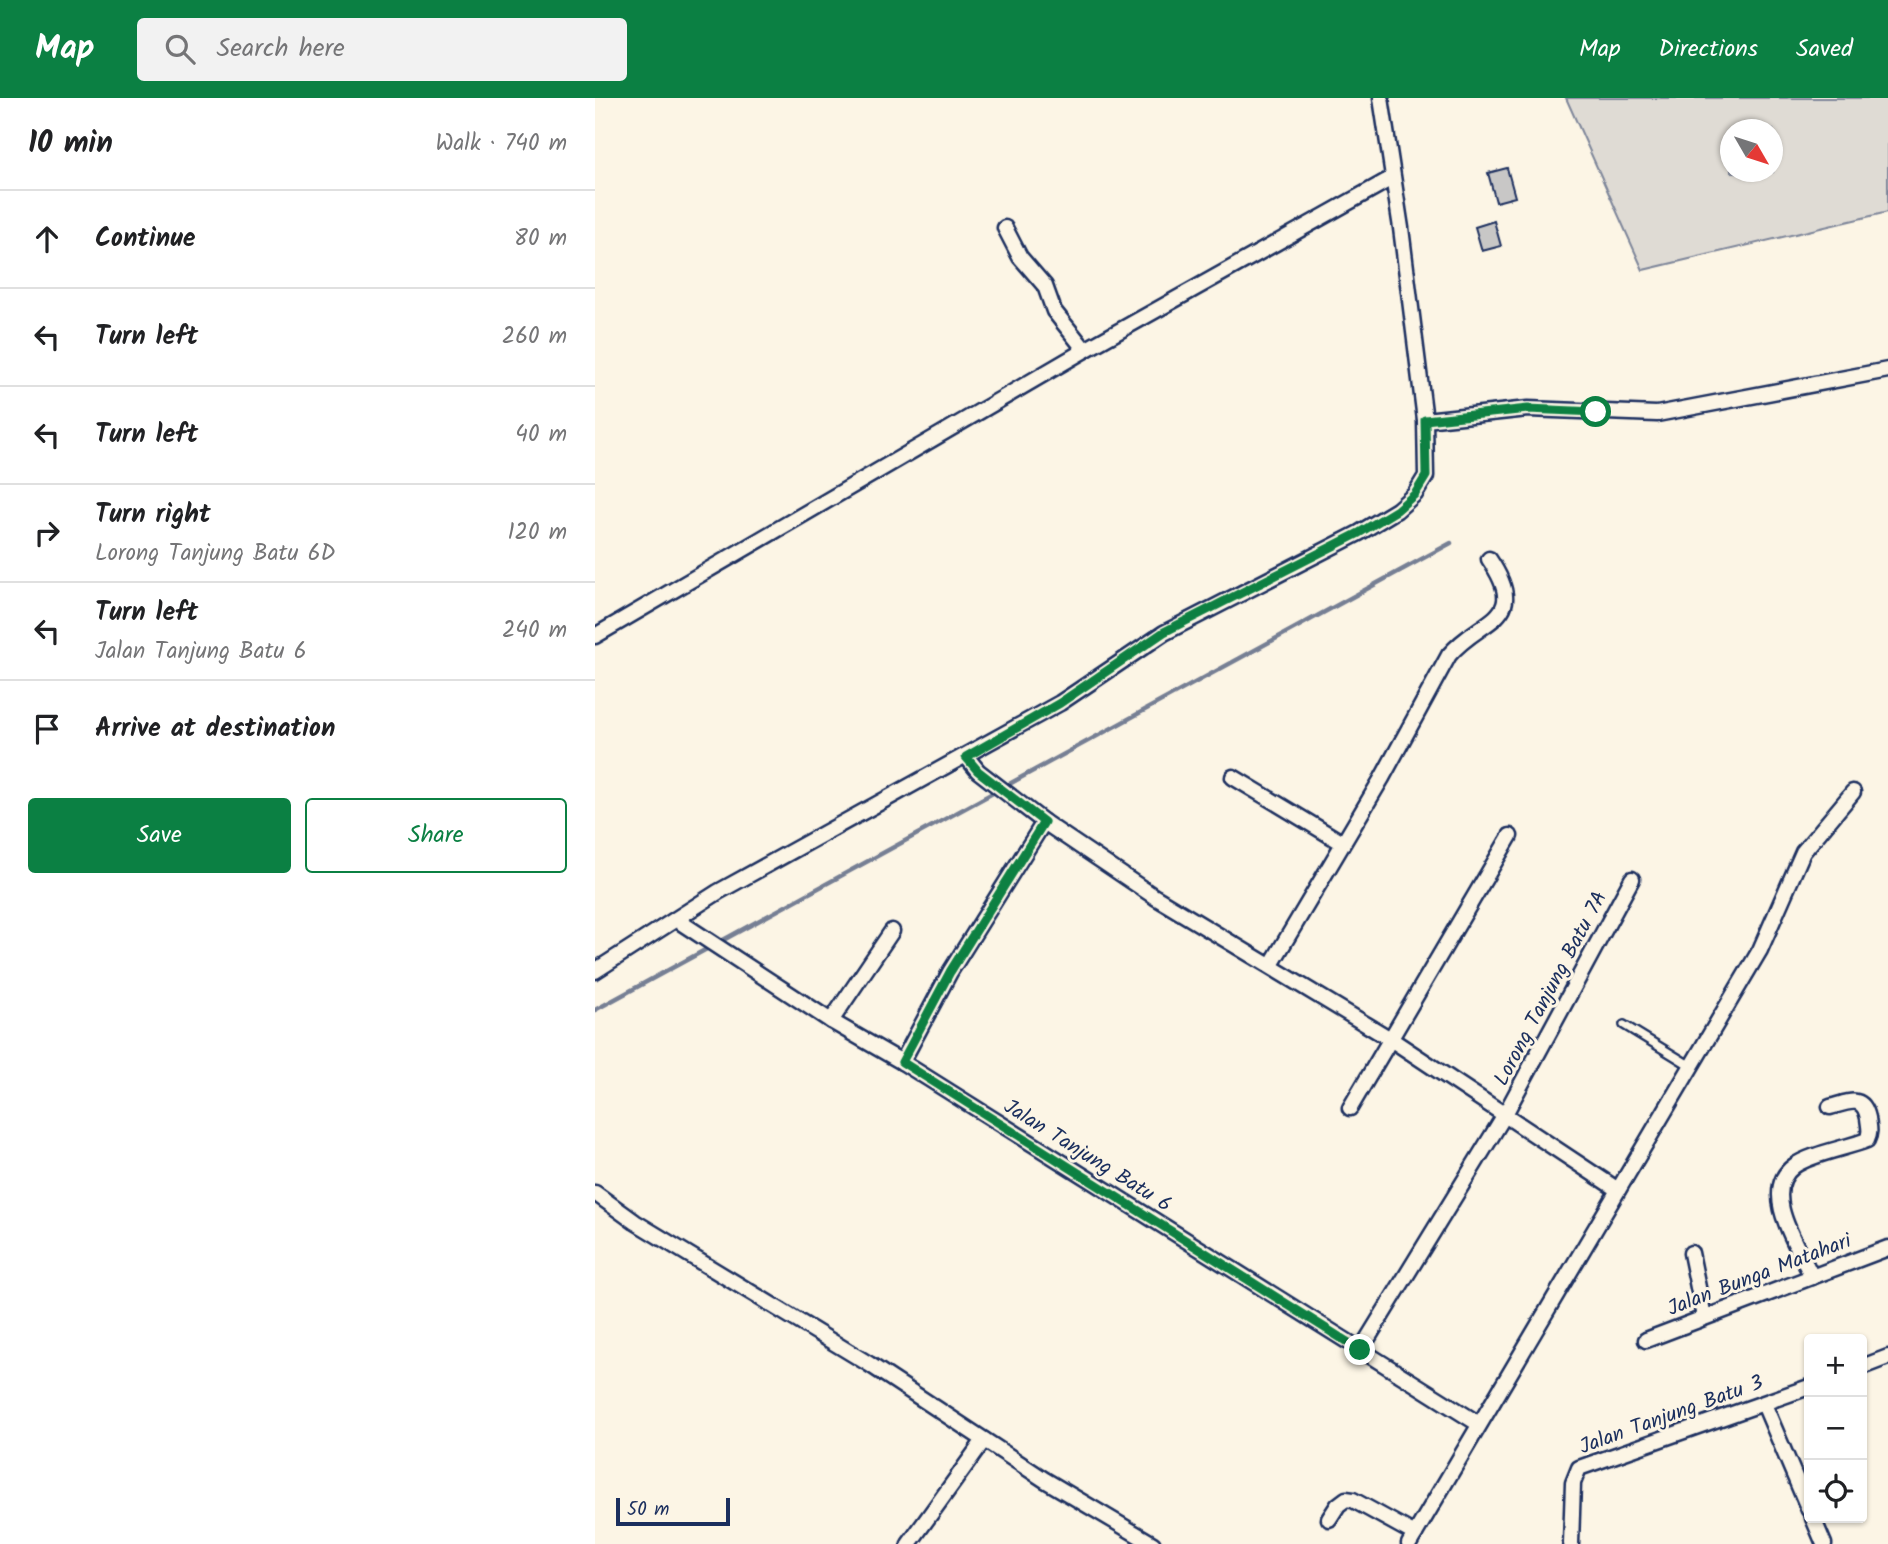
<!DOCTYPE html>
<html lang="en">
<head>
<meta charset="utf-8">
<style>
  :root { --surface:#fff; --page:#f2f2f2; --text:#202124; --muted:#757577; --line:#e0e0e0; --accent:#0b8043 }
  body { margin:0; font-family:Kalam,sans-serif; background:var(--page); color:var(--text) }
  .controls { position:absolute; right:21px; bottom:21px; display:grid; overflow:hidden; border-radius:7px; box-shadow:0 2px 5px #0004 }
  .controls button { width:63px; height:63px; display:grid; place-items:center; padding:0; border:0; border-bottom:2px solid var(--line); background:var(--surface); color:var(--text); font:35px sans-serif }
  .compass { position:absolute; left:1125px; top:21px; width:63px; height:63px; border-radius:50%; background:var(--surface); box-shadow:0 2px 5px #0004; rotate:129deg }
  .scale { position:absolute; left:21px; bottom:18px; width:114px; box-sizing:border-box; padding-left:7px; border:4px solid #1b2f5e; border-top:0; font-size:19px; line-height:24px; white-space:nowrap; color:#1b2f5e; -webkit-text-stroke:5px #fcf5e5; paint-order:stroke }
  .stop { position:absolute; width:21px; height:21px; margin:-16px; border:5px solid #0b8043; border-radius:50%; background:#fff }
  .stop.end { background:#0b8043; border-color:#fff; box-shadow:0 2px 7px #0008 }
  .list { margin:0; padding:0; list-style:none }
  h2 { display:flex; justify-content:space-between; align-items:center; height:91px; margin:0; padding:0 28px; font-size:30px }
  h2 small { font-size:23px; font-weight:400; color:var(--muted) }
  .list li { display:grid; grid-template-columns:46px 1fr auto; gap:21px; align-items:center; box-sizing:border-box; height:98px; padding:0 28px; border-top:2px solid var(--line) }
  .list b { display:block; font-size:26px; white-space:nowrap }
  .list p { margin:0; font-size:23px; white-space:nowrap; color:var(--muted) }
  .list em { font-size:23px; font-style:normal; color:var(--muted) }
  .actions { display:flex; gap:14px; padding:21px 28px }
  .actions a { flex:1; padding:16px 0; border:2px solid var(--accent); border-radius:7px; text-align:center; font-size:24px; color:var(--accent) }
  .actions .main { background:var(--accent); color:#fff }
  .icon { flex:none; width:38px; height:38px; fill:none; stroke:currentColor; stroke-width:2; stroke-linecap:round; stroke-linejoin:round }
  .map { position:relative; flex:none; width:1293px; height:1446px; overflow:hidden }
  header { display:flex; align-items:center; gap:42px; box-sizing:border-box; height:98px; padding:0 35px; background:var(--accent); color:#fff }
  header strong { font-size:33px }
  nav { display:flex; gap:38px; margin-inline-start:auto; font-size:24px }
  .search { width:490px; height:63px; background:var(--page); display:flex; align-items:center; gap:18px; box-sizing:border-box; padding:0 24px; border-radius:7px; color:var(--muted); font-size:26px }
  main { display:flex }
  aside { flex:1; background:var(--surface) }
  .map>svg:first-child { display:block }
  .green { fill:#dfdbd4; stroke:#7d8599; stroke-width:2; fill-rule:evenodd }
  .lines { fill:none; stroke-linecap:round; stroke-linejoin:round }
  .stream { stroke:#767f94; stroke-width:4.5 }
  .building { fill:#c8c7c6; stroke:#1b2f5e; stroke-width:2 }
  .service-casing { stroke:#1b2f5e; stroke-width:12 }
  .minor-casing { stroke:#1b2f5e; stroke-width:19 }
  .service { stroke:#fcf5e5; stroke-width:7 }
  .minor { stroke:#fcf5e5; stroke-width:14 }
  .route { stroke:#0b8043; stroke-width:9 }
  .labels { text-anchor:middle; stroke-width:6; stroke-linejoin:round; paint-order:stroke }
  .street-label { font-size:21px; fill:#1b2f5e; stroke:#fcf5e5 }
</style>
</head>
<body>
<header>
<strong>Map</strong>
<div class="search"><svg class="icon" aria-label="search" viewBox="0 0 24 24"><circle cx="10" cy="10" r="6"/><path d="M15 15l6 6"/></svg>Search here</div>
<nav><a>Map</a><a>Directions</a><a>Saved</a></nav>
</header>
<main>
<aside>
<h2>10 min<small>Walk · 740 m</small></h2>
<ul class="list">
<li><svg class="icon" aria-label="ahead" viewBox="0 0 24 24"><path d="M12 20V5M6 11l6-6 6 6"/></svg><div><b>Continue</b></div><em>80 m</em></li>
<li><svg class="icon" aria-label="left" viewBox="0 0 24 24"><path d="M17 20v-9H6M10 6l-5 5 5 5"/></svg><div><b>Turn left</b></div><em>260 m</em></li>
<li><svg class="icon" aria-label="left" viewBox="0 0 24 24"><path d="M17 20v-9H6M10 6l-5 5 5 5"/></svg><div><b>Turn left</b></div><em>40 m</em></li>
<li><svg class="icon" aria-label="right" viewBox="0 0 24 24"><path d="M7 20v-9h11M14 6l5 5-5 5"/></svg><div><b>Turn right</b><p>Lorong Tanjung Batu 6D</p></div><em>120 m</em></li>
<li><svg class="icon" aria-label="left" viewBox="0 0 24 24"><path d="M17 20v-9H6M10 6l-5 5 5 5"/></svg><div><b>Turn left</b><p>Jalan Tanjung Batu 6</p></div><em>240 m</em></li>
<li><svg class="icon" aria-label="arrive" viewBox="0 0 24 24"><path d="M6 21V4h12l-3 4 3 4H6"/></svg><div><b>Arrive at destination</b></div></li>
</ul>
<div class="actions"><a class="main">Save</a><a>Share</a></div>
</aside>
<div class="map">
<svg width="1293" height="1446" viewBox="0 0 1293 1446">
  <rect width="100%" height="100%" fill="#fcf5e5"/>
  <filter id="ink" filterUnits="userSpaceOnUse"><feTurbulence type="fractalNoise" baseFrequency=".0143" numOctaves="2"/><feDisplacementMap in="SourceGraphic" scale="14" xChannelSelector="R" yChannelSelector="G"/><feConvolveMatrix kernelMatrix="1 2 1 2 8 2 1 2 1" color-interpolation-filters="sRGB"/></filter>
  <g filter="url(#ink)">
    <path class="green" d="M971,0H1293V114L1048,172ZM1136,32H1178V74H1136Z"/>
    <g class="lines">
      <polyline class="stream" points="0,912 856,445"/>
    </g>
    <g class="building">
      <polygon points="912,70 920,99 901,104 893,75"/>
      <polygon points="899,123 906,148 887,153 880,129"/>
    </g>
    <g class="lines">
      <g class="service-casing">
        <polyline id="service" points="1029,927 1096,968"/>
      </g>
      <g class="minor-casing">
        <g id="minor">
          <polyline points="410,130 425,159 450,188 459,213 490,252"/>
          <polyline points="830,322 933,311 1062,316 1293,272"/>
          <polyline points="0,538 490,252 797,80"/>
          <polyline points="371,658 383,673 449,724 560,799 797,942 1023,1092"/>
          <polyline points="638,679 746,744"/>
          <polyline points="82,822 236,923 307,964 884,1326"/>
          <path d="M676,867L787,680L854,557C887,518 936,523 894,461"/>
          <polyline points="0,873 123,794 465,605 569,535 764,435 802,412 820,396 831,378 830,322 806,130 786,0"/>
          <polyline points="236,923 297,833"/>
          <polyline points="307,964 355,874 449,724"/>
          <polyline points="755,1010 915,738"/>
          <polyline points="0,1095 40,1124 274,1266 450,1382 558,1446"/>
          <polyline points="1096,1155 1109,1219"/>
          <path d="M1217,1179C1204,1150 1164,1094 1199,1068C1215,1056 1252,1050 1272,1042C1276,1034 1274,1029 1273,1020C1268,996 1254,1004 1235,1009"/>
          <polyline points="1051,1242 1293,1150"/>
          <polyline points="765,1253 909,1018 1037,781"/>
          <polyline points="1267,1269 1293,1259"/>
          <polyline points="1169,1306 1214,1412"/>
          <polyline points="1218,1420 1229,1446"/>
          <polyline points="734,1421 743,1407 751,1401 758,1402 820,1436"/>
          <polyline points="314,1446 389,1342"/>
          <polyline points="814,1446 1165,852 1208,754 1258,694"/>
          <polyline points="976,1446 978,1385 984,1370 1214,1289"/>
        </g>
      </g>
      <use href="#service" class="service"/>
      <use href="#minor" class="minor"/>
    </g>
  </g>
  <g class="lines" filter="url(#ink)">
    <polyline class="route" points="765,1252 307,964 355,874 449,724 383,673 371,659 465,605 569,534 764,435 802,412 820,396 831,378 830,322 933,311 1001,314"/>
  </g>
  <g class="labels">
    <g class="street-label">
      <text transform="translate(955 890) rotate(-62)" y="7">Lorong Tanjung Batu 7A</text>
      <text transform="translate(493 1057) rotate(32)" y="7">Jalan Tanjung Batu 6</text>
      <text transform="translate(1164 1176) rotate(-21)" y="7">Jalan Bunga Matahari</text>
      <text transform="translate(1076 1316) rotate(-20)" y="7">Jalan Tanjung Batu 3</text>
    </g>
  </g>
</svg>
<div class="controls">
<button>+</button>
<button>−</button>
<button><svg class="icon" aria-label="locate" viewBox="0 0 24 24"><circle cx="12" cy="12" r="6"/><path d="M12 2v4M12 18v4M2 12h4M18 12h4"/></svg></button>
</div>
<svg class="compass" viewBox="-18 -18 36 36"><path d="M0-13l5 13h-10z" fill="#e53935"/><path d="M0 13l5-13h-10z" fill="#757577"/></svg>
<div class="scale">50 m</div>
<div class="stop" style="left:1001px;top:314px"></div>
<div class="stop end" style="left:765px;top:1252px"></div>
</div>
</main>
</body>
</html>
